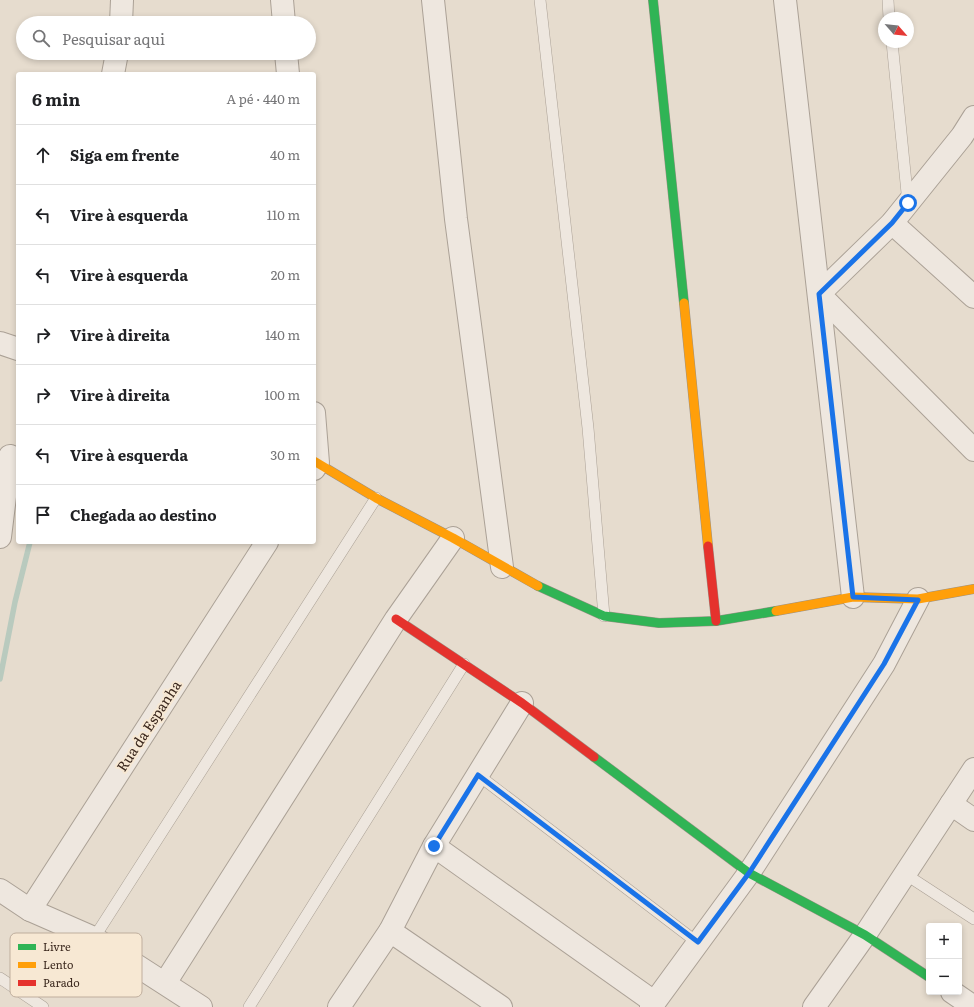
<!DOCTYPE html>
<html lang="pt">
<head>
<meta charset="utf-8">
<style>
  :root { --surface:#fff; --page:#f6f6f6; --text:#202124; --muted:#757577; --line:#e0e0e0 }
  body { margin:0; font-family:Literata,serif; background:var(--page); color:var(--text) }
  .controls { position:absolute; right:12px; bottom:12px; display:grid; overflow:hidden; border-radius:4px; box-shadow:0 2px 6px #0003 }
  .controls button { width:36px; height:36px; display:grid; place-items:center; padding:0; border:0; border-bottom:1px solid var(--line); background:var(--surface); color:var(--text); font:20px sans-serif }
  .compass { position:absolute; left:878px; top:12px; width:36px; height:36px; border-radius:50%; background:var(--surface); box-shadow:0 2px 6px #0003; rotate:118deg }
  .stop { position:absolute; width:12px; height:12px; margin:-9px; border:3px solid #1a73e8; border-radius:50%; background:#fff }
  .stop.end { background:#1a73e8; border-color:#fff; box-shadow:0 1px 4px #0008 }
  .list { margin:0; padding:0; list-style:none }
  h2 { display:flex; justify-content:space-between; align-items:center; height:52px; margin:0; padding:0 16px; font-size:17px }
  h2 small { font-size:13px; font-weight:400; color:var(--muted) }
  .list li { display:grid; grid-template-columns:26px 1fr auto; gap:12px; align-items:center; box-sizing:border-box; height:60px; padding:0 16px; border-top:1px solid var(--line) }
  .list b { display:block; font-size:15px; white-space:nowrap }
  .list em { font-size:13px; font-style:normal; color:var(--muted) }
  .icon { flex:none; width:22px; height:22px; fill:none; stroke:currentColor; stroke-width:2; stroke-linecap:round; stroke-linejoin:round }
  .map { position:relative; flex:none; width:974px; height:1007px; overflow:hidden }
  .search { position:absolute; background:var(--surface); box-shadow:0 2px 6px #0003; left:16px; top:16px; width:300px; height:44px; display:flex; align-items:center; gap:10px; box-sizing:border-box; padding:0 14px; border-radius:22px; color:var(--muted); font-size:15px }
  .panel { position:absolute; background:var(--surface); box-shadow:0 2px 6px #0003; left:16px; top:72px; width:300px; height:472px; border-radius:4px }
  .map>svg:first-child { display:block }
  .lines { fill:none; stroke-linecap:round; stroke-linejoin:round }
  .stream { stroke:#b9cabe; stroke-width:5.5 }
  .lane-casing { stroke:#aba196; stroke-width:12 }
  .street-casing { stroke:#aba196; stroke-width:24 }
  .fast-casing { stroke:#9b9186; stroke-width:10 }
  .slow-casing { stroke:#9b9186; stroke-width:10 }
  .jam-casing { stroke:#9b9186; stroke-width:10 }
  .lane { stroke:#eee7df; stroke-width:11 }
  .street { stroke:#eee7df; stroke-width:22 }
  .fast { stroke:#30b455; stroke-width:9 }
  .slow { stroke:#ff9f0a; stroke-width:9 }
  .jam { stroke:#e5322d; stroke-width:9 }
  .route { stroke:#1a73e8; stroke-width:5 }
  .labels { text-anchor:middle; stroke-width:4; stroke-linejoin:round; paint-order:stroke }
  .street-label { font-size:14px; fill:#3b281e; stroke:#f7e8d3 }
  .key { fill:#f7e8d3; stroke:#bfae9d; stroke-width:1 }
  .key-label { font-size:11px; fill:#3b281e }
</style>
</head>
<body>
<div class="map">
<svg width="974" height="1007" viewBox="0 0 974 1007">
  <rect width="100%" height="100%" fill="#e6dcce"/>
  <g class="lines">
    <polyline class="stream" points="0,679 15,602 30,542"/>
    <g class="lane-casing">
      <g id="lane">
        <polyline points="540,0 588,428 604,616"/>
        <polyline points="888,0 889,18"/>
        <polyline points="892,42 908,203"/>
        <polyline points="478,775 698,943"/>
        <polyline points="905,874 974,919"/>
        <polyline points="94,938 376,498"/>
        <polyline points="0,978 43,1007"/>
        <polyline points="249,1007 464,664"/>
      </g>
    </g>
    <g class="street-casing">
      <g id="street">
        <polyline points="282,0 284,23"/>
        <polyline points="433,0 456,219 502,567"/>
        <polyline points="785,0 853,597"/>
        <polyline points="121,23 122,0"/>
        <polyline points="286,53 288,74"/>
        <polyline points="113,74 117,53"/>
        <polyline points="974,117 962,136 892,223 819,294 974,450"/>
        <polyline points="892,223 974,297"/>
        <polyline points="0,343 18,349"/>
        <polyline points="314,413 318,463 314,469"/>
        <polyline points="0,537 10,456"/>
        <polyline points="951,804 974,820"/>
        <polyline points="434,846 654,1002"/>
        <polyline points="0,890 30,910 94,938 201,1007"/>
        <polyline points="30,910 267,542"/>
        <polyline points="390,931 501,1007"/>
        <polyline points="165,983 396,619 453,538"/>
        <polyline points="952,992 974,1007"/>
        <polyline points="339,1007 390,931 434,846 522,703"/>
        <polyline points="651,1007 749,873 884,664 918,599"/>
        <polyline points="814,1007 865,935 974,769"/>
      </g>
    </g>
    <g class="fast-casing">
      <g id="fast">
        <polyline points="653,0 684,303"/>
        <polyline points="538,586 604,616 659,623 716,621 776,611"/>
        <polyline points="594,757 749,873 865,935 929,977"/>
      </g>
    </g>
    <g class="slow-casing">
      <g id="slow">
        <polyline points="684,303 708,546"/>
        <polyline points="314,461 376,498 453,538 538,586"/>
        <polyline points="776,611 853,597 918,599 974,589"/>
      </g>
    </g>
    <g class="jam-casing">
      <g id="jam">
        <polyline points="708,546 716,621"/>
        <polyline points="396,619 522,703 594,757"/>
      </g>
    </g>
    <use href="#lane" class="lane"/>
    <use href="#street" class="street"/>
    <use href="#fast" class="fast"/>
    <use href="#slow" class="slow"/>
    <use href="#jam" class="jam"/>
  </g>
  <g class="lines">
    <polyline class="route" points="434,846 478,775 698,942 749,873 884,664 918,600 853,597 819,294 892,223 908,203"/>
  </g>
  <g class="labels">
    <g class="street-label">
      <text transform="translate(149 726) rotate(-57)" y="5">Rua da Espanha</text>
    </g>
  </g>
  <rect x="10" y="933" width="132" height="64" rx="6" class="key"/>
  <rect x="18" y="944" width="18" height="6" fill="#30b455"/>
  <rect x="18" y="962" width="18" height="6" fill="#ff9f0a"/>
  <rect x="18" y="980" width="18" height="6" fill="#e5322d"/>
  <g class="key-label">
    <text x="43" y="951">Livre</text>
    <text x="43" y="969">Lento</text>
    <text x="43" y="987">Parado</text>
  </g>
</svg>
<div class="controls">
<button>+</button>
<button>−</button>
</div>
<svg class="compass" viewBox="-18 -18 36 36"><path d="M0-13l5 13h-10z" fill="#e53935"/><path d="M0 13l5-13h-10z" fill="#757577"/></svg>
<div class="stop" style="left:908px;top:203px"></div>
<div class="stop end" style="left:434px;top:846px"></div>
<div class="search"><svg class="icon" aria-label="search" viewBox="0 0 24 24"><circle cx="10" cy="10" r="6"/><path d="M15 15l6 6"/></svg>Pesquisar aqui</div>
<section class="panel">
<h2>6 min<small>A pé · 440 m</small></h2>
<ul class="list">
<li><svg class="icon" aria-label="ahead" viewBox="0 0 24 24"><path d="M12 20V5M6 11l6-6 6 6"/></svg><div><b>Siga em frente</b></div><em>40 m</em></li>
<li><svg class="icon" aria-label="left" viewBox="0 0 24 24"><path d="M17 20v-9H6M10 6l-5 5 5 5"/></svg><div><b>Vire à esquerda</b></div><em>110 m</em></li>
<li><svg class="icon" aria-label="left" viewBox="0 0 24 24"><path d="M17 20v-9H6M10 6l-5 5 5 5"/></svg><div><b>Vire à esquerda</b></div><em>20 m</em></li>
<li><svg class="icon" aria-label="right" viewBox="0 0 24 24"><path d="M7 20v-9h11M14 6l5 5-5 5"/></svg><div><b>Vire à direita</b></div><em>140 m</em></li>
<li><svg class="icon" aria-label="right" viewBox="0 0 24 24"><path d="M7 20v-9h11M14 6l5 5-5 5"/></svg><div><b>Vire à direita</b></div><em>100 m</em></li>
<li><svg class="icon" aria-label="left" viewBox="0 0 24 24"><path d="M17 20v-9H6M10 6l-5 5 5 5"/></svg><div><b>Vire à esquerda</b></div><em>30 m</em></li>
<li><svg class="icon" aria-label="arrive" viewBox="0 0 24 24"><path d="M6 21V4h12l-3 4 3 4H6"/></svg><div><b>Chegada ao destino</b></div></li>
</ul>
</section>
</div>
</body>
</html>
